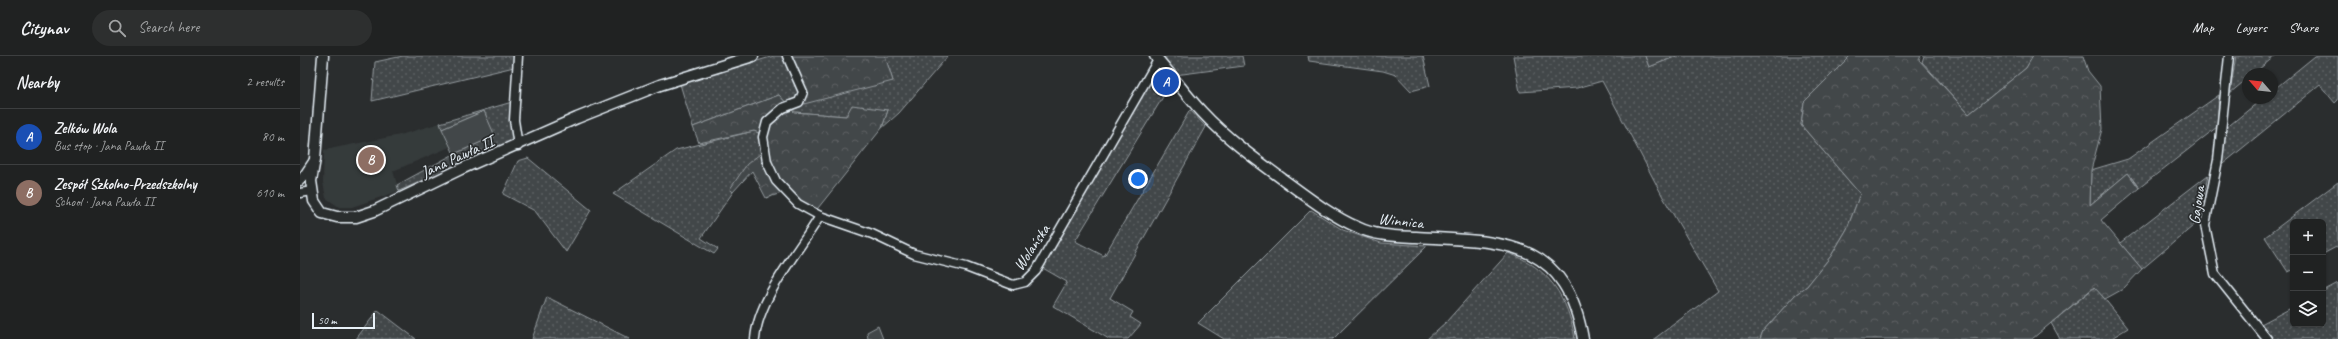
<!DOCTYPE html>
<html lang="en">
<head>
<meta charset="utf-8">
<style>
  :root { --surface:#202222; --page:#2d2f2f; --text:#f1f3f6; --muted:#a2a4a5; --line:#3d3f40; --accent:#bca0f2 }
  body { margin:0; font-family:Caveat,sans-serif; background:var(--page); color:var(--text) }
  .controls { position:absolute; right:12px; bottom:12px; display:grid; overflow:hidden; border-radius:6px; box-shadow:0 1px 3px #0004 }
  .controls button { width:36px; height:36px; display:grid; place-items:center; padding:0; border:0; border-bottom:1px solid var(--line); background:var(--surface); color:var(--text); font:20px sans-serif }
  .compass { position:absolute; left:1942px; top:12px; width:36px; height:36px; border-radius:50%; background:var(--surface); box-shadow:0 1px 3px #0004; rotate:298deg }
  .scale { position:absolute; left:12px; bottom:10px; width:63px; box-sizing:border-box; padding-left:4px; border:2px solid #e8f1f8; border-top:0; font-size:11px; line-height:14px; white-space:nowrap; color:#e8f1f8; -webkit-text-stroke:3px #2a2d2e; paint-order:stroke }
  .you { position:absolute; left:838px; top:123px; width:14px; height:14px; margin:-10px; border:3px solid #fff; border-radius:50%; background:#1a73e8; box-shadow:0 0 0 6px #1a73e833 }
  .badge { display:grid; place-items:center; width:26px; height:26px; border-radius:50%; background:var(--accent); color:#fff; font-size:13px; font-weight:700 }
  .pin { position:absolute; translate:-50% -50%; border:2px solid #fff; box-shadow:0 1px 4px #0006 }
  .list { margin:0; padding:0; list-style:none }
  h2 { display:flex; justify-content:space-between; align-items:center; height:52px; margin:0; padding:0 16px; font-size:17px }
  h2 small { font-size:13px; font-weight:400; color:var(--muted) }
  .list li { display:grid; grid-template-columns:26px 1fr auto; gap:12px; align-items:center; box-sizing:border-box; height:56px; padding:0 16px; border-top:1px solid var(--line) }
  .list b { display:block; font-size:15px; white-space:nowrap }
  .list p { margin:0; font-size:13px; white-space:nowrap; color:var(--muted) }
  .list em { font-size:13px; font-style:normal; color:var(--muted) }
  .icon { flex:none; width:22px; height:22px; fill:none; stroke:currentColor; stroke-width:2; stroke-linecap:round; stroke-linejoin:round }
  .map { position:relative; flex:none; width:2038px; height:283px; overflow:hidden }
  header { display:flex; align-items:center; gap:24px; box-sizing:border-box; height:56px; padding:0 20px; background:var(--surface); border-bottom:1px solid var(--line) }
  header strong { font-size:19px }
  nav { display:flex; gap:22px; margin-inline-start:auto; font-size:14px }
  .search { width:280px; height:36px; background:var(--page); display:flex; align-items:center; gap:10px; box-sizing:border-box; padding:0 14px; border-radius:22px; color:var(--muted); font-size:15px }
  main { display:flex }
  aside { flex:1; background:var(--surface) }
  .map>svg:first-child { display:block }
  .built { fill:#363a3b }
  .grass { fill:url(#grass-dots); stroke:#959ca0 }
  .forest { fill:url(#forest-crowns); stroke:#959ca0 }
  .pitch { fill:#424648; stroke:#959ca0 }
  .lines { fill:none; stroke-linecap:round; stroke-linejoin:round }
  .minor-casing { stroke:#e8f1f8; stroke-width:11 }
  .tertiary-casing { stroke:#e8f1f8; stroke-width:13 }
  .minor { stroke:#2a2d2e; stroke-width:8 }
  .tertiary { stroke:#2a2d2e; stroke-width:10 }
  .labels { text-anchor:middle; stroke-width:3.5; stroke-linejoin:round; paint-order:stroke }
  .street-label { font-size:16px; fill:#e8f1f8; stroke:#2a2d2e }
</style>
</head>
<body>
<header>
<strong>Citynav</strong>
<div class="search"><svg class="icon" aria-label="search" viewBox="0 0 24 24"><circle cx="10" cy="10" r="6"/><path d="M15 15l6 6"/></svg>Search here</div>
<nav><a>Map</a><a>Layers</a><a>Share</a></nav>
</header>
<main>
<aside>
<h2>Nearby<small>2 results</small></h2>
<ul class="list">
<li><span class="badge" style="background:#1a4fb4">A</span><div><b>Zelków Wola</b><p>Bus stop · Jana Pawła II</p></div><em>80 m</em></li>
<li><span class="badge" style="background:#8d6e63">B</span><div><b>Zespół Szkolno-Przedszkolny</b><p>School · Jana Pawła II</p></div><em>610 m</em></li>
</ul>
</aside>
<div class="map">
<svg width="2038" height="283" viewBox="0 0 2038 283">
  <defs>
    <pattern id="grass-dots" width="8" height="8" patternUnits="userSpaceOnUse"><rect width="8" height="8" fill="#424648"/><path d="M2 2h.1M6 6h.1" fill="none" stroke="#5d6163" stroke-width="1.8" stroke-linecap="round"/></pattern>
    <pattern id="forest-crowns" width="20" height="18" patternUnits="userSpaceOnUse"><rect width="20" height="18" fill="#424648"/><path d="M2 6a3 3 0 1 1 6 0M12 15a3 3 0 1 1 6 0" fill="none" stroke="#5d6163"/></pattern>
  </defs>
  <rect width="100%" height="100%" fill="#2a2d2e"/>
  <filter id="ink" filterUnits="userSpaceOnUse"><feTurbulence type="fractalNoise" baseFrequency=".025" numOctaves="2"/><feDisplacementMap in="SourceGraphic" scale="8" xChannelSelector="R" yChannelSelector="G"/><feConvolveMatrix kernelMatrix="1 2 1 2 8 2 1 2 1" color-interpolation-filters="sRGB"/></filter>
  <g filter="url(#ink)">
    <polygon class="built" points="140,67 150,91 93,115 99,135 52,151 39,151 26,142 23,126 24,94 100,79"/>
    <g class="grass">
      <polygon points="103,0 215,0 214,11 72,45 75,6"/>
      <polygon points="474,0 490,0 593,25 585,0 648,0 599,57 582,72 588,54 546,60 494,56 479,39 393,71 380,28"/>
      <polygon points="859,0 942,0 944,10 875,19"/>
      <polygon points="1008,0 1123,0 1130,30 1111,35 1096,19 1083,15 1009,5"/>
      <polygon points="1213,0 1345,0 1349,11 1377,0 1550,0 1504,46 1501,69 1560,138 1547,173 1531,200 1507,230 1495,239 1463,275 1460,283 1354,283 1418,235 1363,141 1302,25 1277,32 1220,36"/>
      <polygon points="1624,0 1733,0 1726,12 1669,58 1622,6"/>
      <polygon points="1936,0 1975,0 1953,18 1948,18 1948,22 1930,37"/>
      <polygon points="2015,0 2038,0 2038,44 2035,47 2020,29 1918,112 1925,73 1963,42 1972,42 1972,35"/>
      <polygon points="858,20 859,23 856,26 866,36 775,185 804,200 890,54 906,71 810,242 833,256 830,261 841,268 828,283 809,283 753,250 767,226 741,211 850,26"/>
      <polygon points="1919,39 1917,71 1839,132 1828,117 1790,149 1791,114 1828,103"/>
      <polygon points="212,46 213,85 99,135 97,129 154,98 194,80 184,55 142,73 140,67"/>
      <polygon points="454,75 459,77 464,95 430,133 433,136 401,182 418,193 414,198 313,138 376,94"/>
      <polygon points="228,102 291,154 266,196 235,155 203,138 218,105"/>
      <polygon points="1908,119 1899,165 1842,213 1820,187"/>
      <polygon points="2038,126 2038,190 2023,198 2023,166 1993,166 1993,214 1988,216 1965,181"/>
      <polygon points="1011,154 1043,174 1081,187 1127,190 1033,283 924,283 898,267"/>
      <path d="M1208,197C1249,211 1268,242 1275,283H1127L1146,266Z"/>
      <polygon points="2038,227 2038,283 1974,283 1961,268 1993,251 1993,268 2023,268 2023,235"/>
      <polygon points="1795,231 1828,272 1810,283 1760,283 1751,267"/>
      <polygon points="247,241 330,283 232,283"/>
      <polygon points="78,254 116,283 56,283"/>
    </g>
    <g class="forest">
      <polygon points="490,0 585,0 593,25 500,49 506,34"/>
      <polygon points="1345,0 1377,0 1349,11"/>
      <polygon points="1550,0 1621,0 1619,4 1669,58 1726,12 1733,0 1783,0 1788,15 1800,30 1802,73 1791,114 1790,149 1828,117 1839,132 1801,164 1842,213 1823,233 1805,243 1794,231 1732,283 1460,283 1463,275 1495,239 1507,230 1531,200 1547,173 1560,138 1501,69 1504,46"/>
      <polygon points="479,39 494,56 546,60 552,49 588,54 582,72 514,157 485,136 466,142 452,115 433,136 430,133 447,108 464,95 459,77 454,75 399,87 393,71"/>
      <polygon points="578,270 583,283 568,283 567,276"/>
    </g>
    <polygon class="pitch" points="184,55 195,80 154,98 142,73"/>
    <g class="lines">
      <g class="minor-casing">
        <g id="minor">
          <polyline points="218,0 214,64 218,90"/>
          <polyline points="487,0 503,36 499,46 483,52 467,66 463,81 467,106 476,125 498,148 520,160 572,178 614,198 666,211 713,229 725,226 736,215 858,4"/>
          <polyline points="1929,0 1918,104 1905,169 1915,218 1967,283"/>
          <polyline points="0,125 14,104"/>
          <polyline points="0,137 12,135"/>
          <path d="M455,283C458,242 499,195 520,160"/>
        </g>
      </g>
      <g class="tertiary-casing">
        <g id="tertiary">
          <polyline points="23,0 15,103 11,125 14,145 22,157 37,161 56,161 74,155 161,113 277,62 360,29 453,0"/>
          <path d="M855,0C871,18 885,38 902,56C927,83 958,105 988,127C1010,143 1032,160 1057,171C1075,180 1096,180 1116,181C1202,186 1265,181 1283,283"/>
        </g>
      </g>
      <use href="#minor" class="minor"/>
      <use href="#tertiary" class="tertiary"/>
    </g>
  </g>
  <g class="labels">
    <g class="street-label">
      <text transform="translate(157 100) rotate(-25)" y="6">Jana Pawła II</text>
      <text transform="translate(1896 149) rotate(-82)" y="6">Gajowa</text>
      <text transform="translate(1101 164) rotate(6)" y="6">Winnica</text>
      <text transform="translate(731 191) rotate(-56)" y="6">Wolańska</text>
    </g>
  </g>
</svg>
<div class="controls">
<button>+</button>
<button>−</button>
<button><svg class="icon" aria-label="layers" viewBox="0 0 24 24"><path d="M12 4l9 5-9 5-9-5zM3 14l9 5 9-5"/></svg></button>
</div>
<svg class="compass" viewBox="-18 -18 36 36"><path d="M0-13l5 13h-10z" fill="#e53935"/><path d="M0 13l5-13h-10z" fill="#a2a4a5"/></svg>
<div class="scale">50 m</div>
<div class="you"></div>
<div class="pin badge" style="left:866px;top:26px;background:#1a4fb4">A</div>
<div class="pin badge" style="left:71px;top:104px;background:#8d6e63">B</div>
</div>
</main>
</body>
</html>
